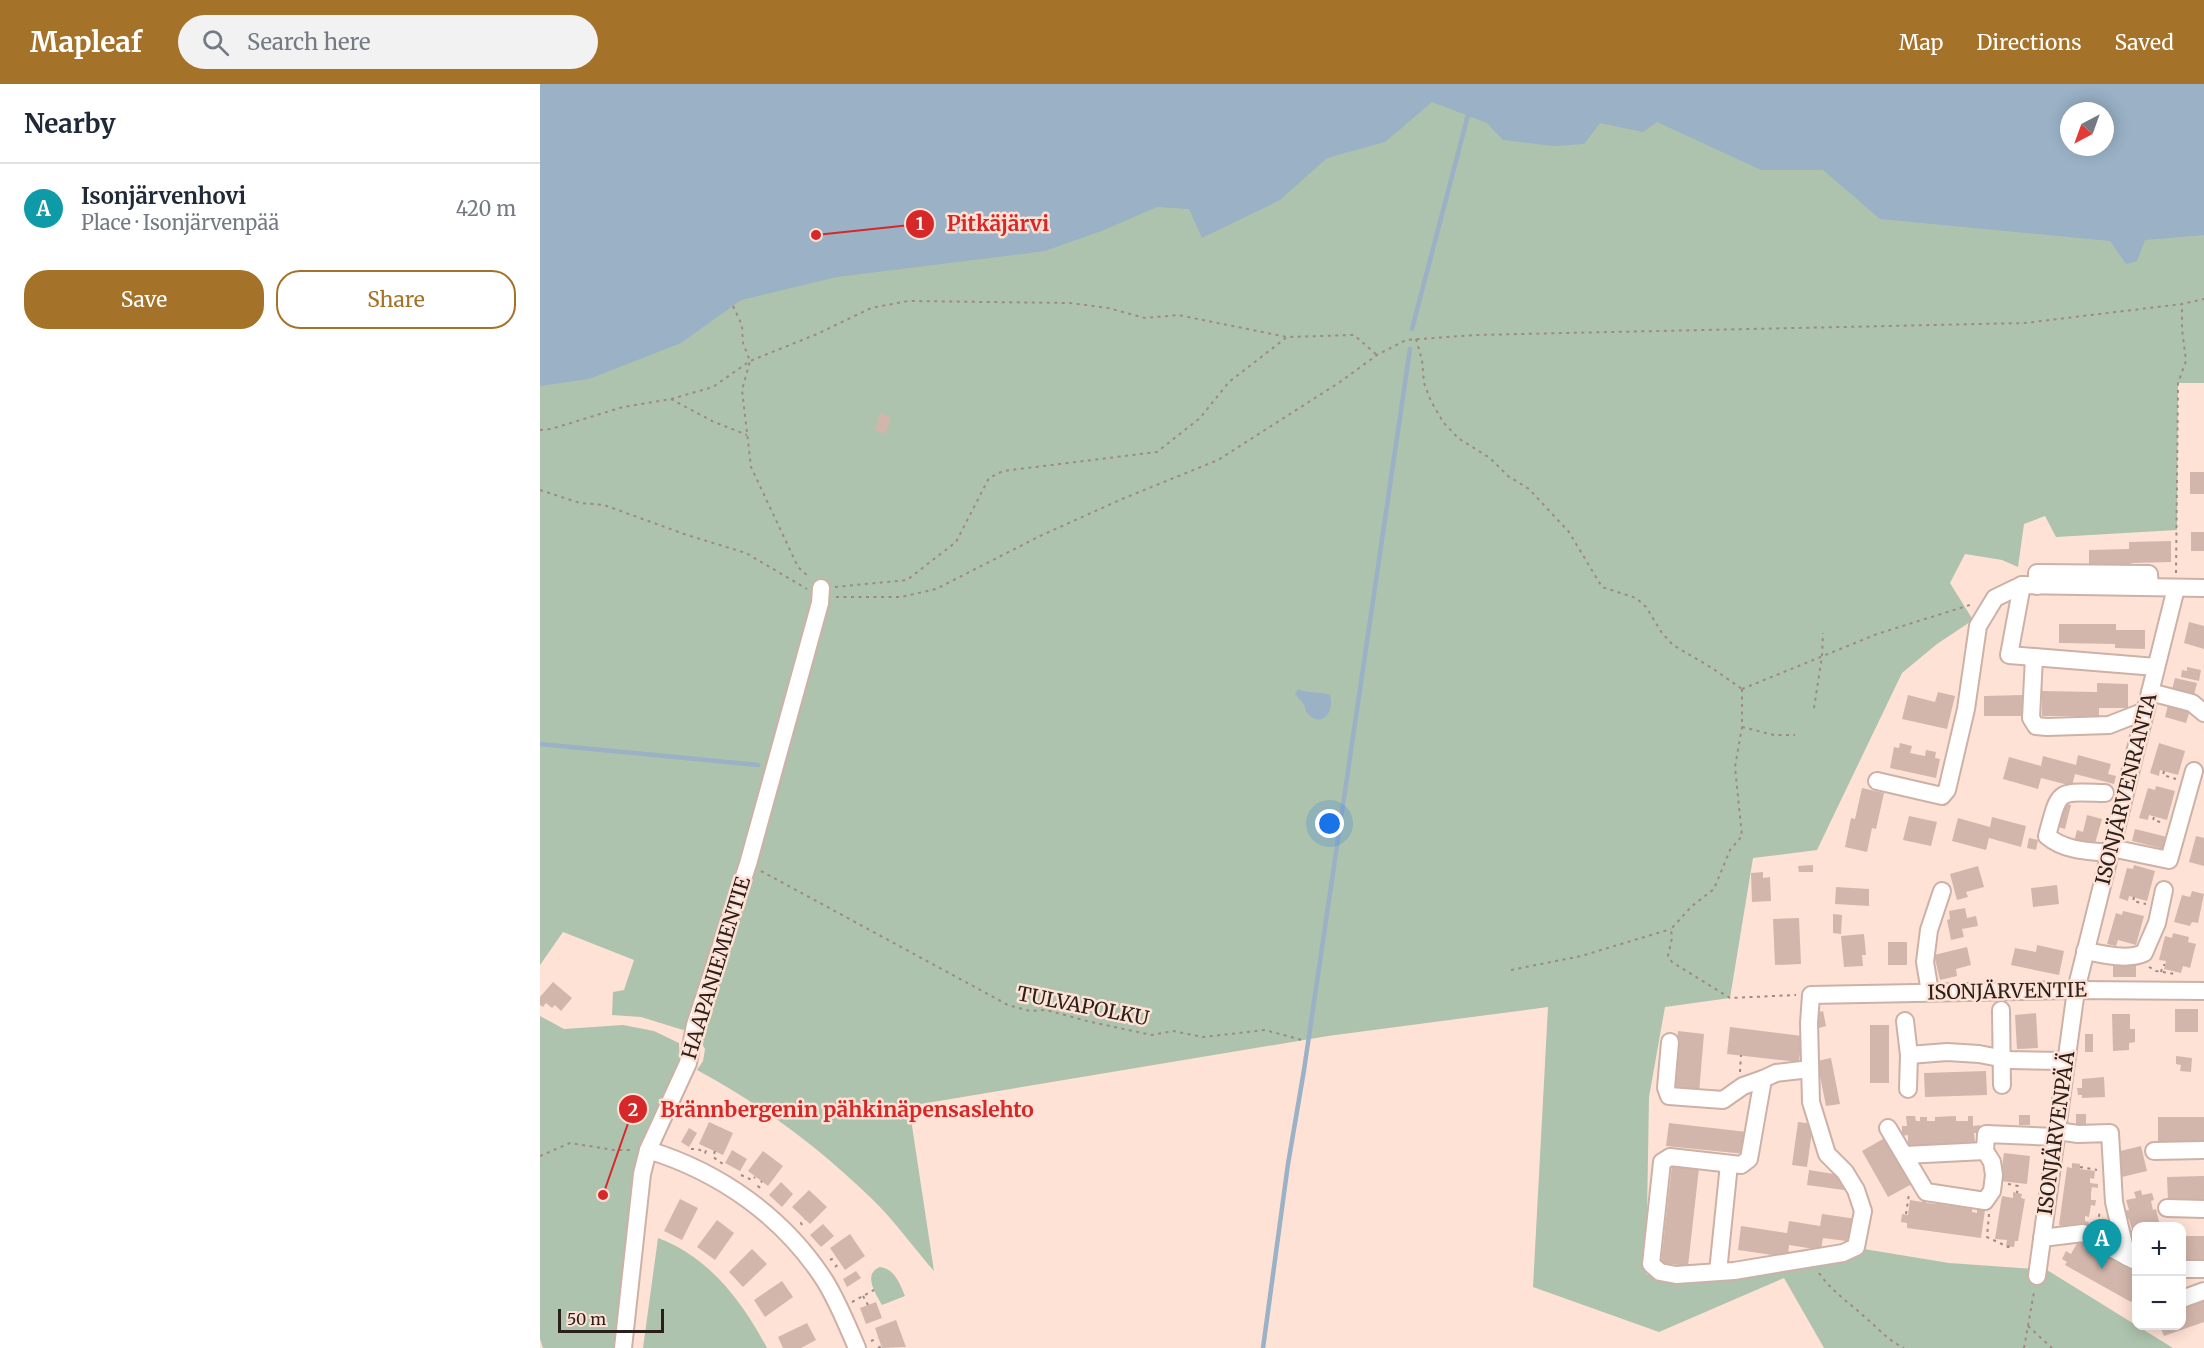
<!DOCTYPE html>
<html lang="en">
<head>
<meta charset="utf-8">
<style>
  :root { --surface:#fff; --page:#f2f2f3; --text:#1f2937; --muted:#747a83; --line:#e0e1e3; --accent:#a57229 }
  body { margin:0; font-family:Merriweather,serif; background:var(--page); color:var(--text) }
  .controls { position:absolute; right:18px; bottom:18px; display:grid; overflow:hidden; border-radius:12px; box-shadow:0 3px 15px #0003 }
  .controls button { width:54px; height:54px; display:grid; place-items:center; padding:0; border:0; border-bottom:2px solid var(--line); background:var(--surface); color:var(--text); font:30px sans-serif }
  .compass { position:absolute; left:1520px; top:18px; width:54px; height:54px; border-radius:50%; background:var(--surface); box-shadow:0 3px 15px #0003; rotate:221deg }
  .scale { position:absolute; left:18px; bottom:15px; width:106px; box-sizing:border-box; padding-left:6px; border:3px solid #2a1f1b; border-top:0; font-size:16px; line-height:21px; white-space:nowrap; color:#2a1f1b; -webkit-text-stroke:4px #ffe2d6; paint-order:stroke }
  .you { position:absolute; left:790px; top:740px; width:21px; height:21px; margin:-15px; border:4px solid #fff; border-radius:50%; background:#1a73e8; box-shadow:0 0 0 9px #1a73e833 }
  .badge { display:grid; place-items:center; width:39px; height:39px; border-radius:50%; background:var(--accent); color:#fff; font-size:20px; font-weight:700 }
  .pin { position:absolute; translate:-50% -50px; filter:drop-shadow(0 2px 3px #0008) }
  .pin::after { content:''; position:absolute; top:32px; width:21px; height:18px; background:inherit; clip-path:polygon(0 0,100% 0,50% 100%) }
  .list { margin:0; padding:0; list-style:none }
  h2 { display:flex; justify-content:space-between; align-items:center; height:78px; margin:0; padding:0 24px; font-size:26px }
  h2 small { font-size:20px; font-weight:400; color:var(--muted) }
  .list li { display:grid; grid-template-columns:39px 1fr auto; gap:18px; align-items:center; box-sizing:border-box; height:90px; padding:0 24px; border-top:2px solid var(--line) }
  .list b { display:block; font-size:22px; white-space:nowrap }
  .list p { margin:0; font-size:20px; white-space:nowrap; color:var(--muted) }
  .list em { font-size:20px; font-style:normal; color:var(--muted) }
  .actions { display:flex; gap:12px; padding:18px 24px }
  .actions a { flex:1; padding:14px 0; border:2px solid var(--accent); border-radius:24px; text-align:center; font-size:21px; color:var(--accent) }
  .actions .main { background:var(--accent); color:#fff }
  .icon { flex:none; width:33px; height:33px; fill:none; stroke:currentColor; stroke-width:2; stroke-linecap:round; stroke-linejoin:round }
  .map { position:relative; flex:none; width:1664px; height:1264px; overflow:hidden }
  header { display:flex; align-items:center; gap:36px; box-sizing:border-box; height:84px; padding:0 30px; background:var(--accent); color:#fff }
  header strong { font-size:28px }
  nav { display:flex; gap:33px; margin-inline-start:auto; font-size:21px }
  .search { width:420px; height:54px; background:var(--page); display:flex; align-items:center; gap:15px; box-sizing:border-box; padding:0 21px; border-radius:33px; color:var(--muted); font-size:22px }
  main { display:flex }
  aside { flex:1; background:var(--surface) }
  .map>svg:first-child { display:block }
  .green { fill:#adc3ad }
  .water { fill:#9ab1c6; fill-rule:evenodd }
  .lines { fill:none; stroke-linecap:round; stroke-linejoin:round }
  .stream { stroke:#9ab1c6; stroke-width:4.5 }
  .building { fill:#d2b6ab }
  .minor-casing { stroke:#cdb1a6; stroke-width:20 }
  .path { stroke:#9f8a82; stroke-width:2; stroke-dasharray:3 4.5; stroke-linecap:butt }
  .minor { stroke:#fff; stroke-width:16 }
  .labels { text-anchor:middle; stroke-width:5; stroke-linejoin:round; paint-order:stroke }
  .street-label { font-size:20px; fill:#2a1f1b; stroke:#ffe2d6 }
  .leader { fill:none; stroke:#d62828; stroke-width:2 }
  .callout-dot { fill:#d62828; stroke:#ffe2d6; stroke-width:2 }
  .mark-label { font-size:18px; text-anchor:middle; font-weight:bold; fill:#fff }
  .callout-label { font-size:21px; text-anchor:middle; font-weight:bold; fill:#d62828; stroke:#ffe2d6; stroke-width:5; stroke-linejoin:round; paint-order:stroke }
</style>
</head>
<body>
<header>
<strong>Mapleaf</strong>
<div class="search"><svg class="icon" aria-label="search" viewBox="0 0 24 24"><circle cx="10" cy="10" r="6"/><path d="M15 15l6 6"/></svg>Search here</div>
<nav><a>Map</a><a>Directions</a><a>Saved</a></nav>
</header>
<main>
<aside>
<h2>Nearby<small></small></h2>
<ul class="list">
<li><span class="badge" style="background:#0f9aa8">A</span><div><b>Isonjärvenhovi</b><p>Place · Isonjärvenpää</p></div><em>420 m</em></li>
</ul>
<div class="actions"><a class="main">Save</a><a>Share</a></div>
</aside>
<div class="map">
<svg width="1664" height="1264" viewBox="0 0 1664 1264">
  <rect width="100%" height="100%" fill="#ffe2d6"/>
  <g class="green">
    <path d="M1166,0L1664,109V299H1638L1637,446L1516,453L1505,432L1484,440L1478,483L1462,476L1425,470L1410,499L1433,536L1397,560L1362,589L1277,766L1213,774L1190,914L1125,923L1109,1013L1106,1190L1144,1200L1302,1174L1324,1165L1409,1179L1507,1186L1633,1264H1284L1244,1194L1119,1248L993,1203L1008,923L788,952L369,1022L394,1187C373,1163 354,1136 331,1114C277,1062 223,1022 157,986L163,977L165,965L157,951L244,640L152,939L143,946L101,933L72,931L73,908L84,906L94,876L23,848L0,881V224L764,17Z"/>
    <polygon points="0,932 24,945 83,941 114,947 139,959 140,979 119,1028 107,1046 99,1066 95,1087 77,1264 3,1264 0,1255"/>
    <path d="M118,1154C169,1173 202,1217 227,1264H103Z"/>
    <path d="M340,1183C355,1185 360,1200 365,1212L342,1221C336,1210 322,1190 340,1183Z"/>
  </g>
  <g class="water">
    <path d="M0,0H1664V151L1605,156L1597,177L1586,180L1570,157L1340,135L1283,86H1221L1117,38L1103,48L1060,39L1044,60L1013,62L963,56L947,39L892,18L845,58L787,74L740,116L662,154L649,125L617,123L564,146L505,167L297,193L201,216L141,259L49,295L0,302ZM1529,27H1565V63H1529Z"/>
    <path d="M758,605C769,610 780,607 790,611C795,629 781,644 768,630C764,625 767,627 764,621C762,617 758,614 755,610Z"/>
  </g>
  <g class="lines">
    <g class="stream">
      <polyline points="872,245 928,31"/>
      <polyline points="0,660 218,681"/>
      <polyline points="723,1264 748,1080 764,986 870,265"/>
    </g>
  </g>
  <g class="building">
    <polygon points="340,329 351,333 345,350 335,346"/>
    <rect x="1650" y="388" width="14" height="22"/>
    <rect x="1651" y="448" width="13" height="19"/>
    <polygon points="1631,457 1631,478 1591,479 1591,483 1549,484 1549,466 1589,465 1589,458"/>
    <polygon points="1649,538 1664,542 1664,565 1644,559"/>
    <polygon points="1519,540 1576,540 1576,546 1605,546 1605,565 1575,564 1575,560 1519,559"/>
    <polygon points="1647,583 1661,586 1659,597 1641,593 1642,586 1647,587"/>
    <polygon points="1635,594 1657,599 1654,611 1632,606"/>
    <polygon points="1557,599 1588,600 1588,624 1559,624 1559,632 1502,632 1502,607 1557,608"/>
    <polygon points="1398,608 1415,612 1407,645 1362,635 1368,611 1395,618"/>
    <polygon points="1483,611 1484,632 1444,632 1444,612"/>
    <polygon points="1628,621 1650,626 1646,639 1625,633"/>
    <polygon points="1360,659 1372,662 1370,669 1385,672 1386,666 1396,668 1395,674 1400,675 1396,694 1350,684 1354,663 1359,664"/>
    <polygon points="1619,659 1645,667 1638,691 1620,686 1619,692 1610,689"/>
    <polygon points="1538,671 1571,680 1568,690 1576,692 1574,700 1535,690 1532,702 1501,694 1498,705 1463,695 1469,673 1501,682 1503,672 1536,681"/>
    <polygon points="1616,702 1635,707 1627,736 1609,731 1608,736 1599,734 1608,704 1615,706"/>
    <polygon points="1322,704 1344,709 1336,745 1332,744 1327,768 1305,763 1311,734 1315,735"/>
    <polygon points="1524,719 1531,721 1525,745 1518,743"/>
    <polygon points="1547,731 1562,735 1554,763 1534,758 1537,746 1543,748"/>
    <polygon points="1369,732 1397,738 1391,762 1363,756"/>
    <polygon points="1452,733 1486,742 1481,763 1449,754 1446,766 1412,757 1418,734 1450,743"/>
    <polygon points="1595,745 1627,753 1624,765 1592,757"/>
    <polygon points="1656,752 1664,754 1664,782 1649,778"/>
    <polygon points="1489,754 1498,756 1496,766 1487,764"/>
    <polygon points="1273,781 1273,788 1259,788 1258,782"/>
    <polygon points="1594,781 1615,787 1607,817 1589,812 1588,817 1579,814 1587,784 1593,785"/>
    <polygon points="1438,782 1444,803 1426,808 1428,813 1417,816 1410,790"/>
    <polygon points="1223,788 1223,794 1230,793 1231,817 1212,818 1211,789"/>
    <polygon points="1517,801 1519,820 1493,823 1491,804"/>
    <polygon points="1296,803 1329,805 1329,822 1295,820"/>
    <polygon points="1652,807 1664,810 1658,839 1652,838 1650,842 1634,838 1642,811 1650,813"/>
    <polygon points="1425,824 1427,834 1436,832 1438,842 1422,845 1424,853 1411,856 1407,836 1410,835 1409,827"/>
    <polygon points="1583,827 1604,832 1596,861 1578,856 1576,862 1567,860 1576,829 1582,831"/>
    <polygon points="1293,830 1302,831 1301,850 1293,849"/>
    <polygon points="1259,834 1261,880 1235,881 1233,835"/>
    <polygon points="1633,849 1649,853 1648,858 1656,860 1650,884 1643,882 1641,889 1624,885 1626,877 1619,876 1625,852 1632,854"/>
    <polygon points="1324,850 1326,871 1322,871 1323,882 1304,883 1301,852"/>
    <rect x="1348" y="858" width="19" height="23"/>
    <polygon points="1497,861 1524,867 1519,891 1471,881 1475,864 1496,868"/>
    <polygon points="1427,863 1431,881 1416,885 1417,892 1400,896 1394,871"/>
    <polygon points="1596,880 1596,893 1573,893 1573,881"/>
    <polygon points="13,898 32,914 21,927 15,921 12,924 6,919 3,923 0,921 0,913"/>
    <rect x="1635" y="925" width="23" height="23"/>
    <polygon points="1283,927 1286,942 1276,945 1272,930"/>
    <polygon points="1496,929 1498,964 1477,965 1475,931"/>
    <polygon points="1572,930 1590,930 1590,945 1595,945 1595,958 1589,959 1589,966 1573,967"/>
    <rect x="1330" y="941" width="19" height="58"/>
    <polygon points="1190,943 1262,952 1259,978 1187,970"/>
    <polygon points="1138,947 1164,950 1159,1009 1132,1007"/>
    <rect x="1545" y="950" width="8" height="18"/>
    <polygon points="1636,972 1652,974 1651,988 1640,987 1641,981 1636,980"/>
    <polygon points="1291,974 1300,1020 1286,1022 1277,977"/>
    <polygon points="1446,987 1447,1011 1385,1013 1384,989"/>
    <polygon points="1564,993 1565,1013 1542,1014 1542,1011 1538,1011 1537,1004 1542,1004 1542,995"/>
    <rect x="1536" y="1030" width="10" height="10"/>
    <rect x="1479" y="1031" width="11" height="10"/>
    <polygon points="1366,1032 1375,1032 1376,1037 1380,1037 1380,1033 1387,1033 1387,1037 1395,1037 1395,1033 1416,1032 1416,1037 1428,1037 1428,1032 1433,1032 1433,1042 1440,1041 1440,1049 1434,1049 1435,1058 1424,1058 1425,1065 1414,1063 1414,1059 1410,1059 1410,1065 1396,1060 1396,1066 1386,1064 1385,1061 1368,1061 1368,1051 1362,1052 1362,1042 1367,1042"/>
    <rect x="1618" y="1033" width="46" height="25"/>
    <polygon points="169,1038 193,1049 183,1071 159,1060"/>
    <polygon points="1258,1038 1273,1040 1267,1083 1252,1081"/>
    <polygon points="1129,1039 1207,1048 1205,1070 1126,1062"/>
    <polygon points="149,1044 157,1049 149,1063 141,1058"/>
    <polygon points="1350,1051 1372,1100 1348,1113 1322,1067"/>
    <polygon points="1601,1062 1607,1087 1582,1093 1576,1068"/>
    <polygon points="192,1066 207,1075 200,1087 185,1079"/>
    <polygon points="223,1067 243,1082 228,1102 208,1087"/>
    <polygon points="1464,1069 1490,1072 1487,1100 1460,1097"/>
    <polygon points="1532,1079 1540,1080 1540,1085 1555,1087 1554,1095 1550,1094 1550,1099 1558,1100 1558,1104 1552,1103 1551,1109 1551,1116 1556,1116 1555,1122 1551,1121 1549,1133 1545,1132 1545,1137 1549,1138 1547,1146 1523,1147 1523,1142 1519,1141 1527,1083 1532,1084"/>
    <polygon points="1132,1081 1159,1084 1148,1182 1121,1179"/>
    <polygon points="1269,1086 1306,1092 1304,1106 1267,1101"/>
    <polygon points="1664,1092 1664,1116 1628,1116 1627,1093"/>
    <polygon points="241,1098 253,1110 242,1123 229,1111"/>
    <polygon points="269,1106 287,1123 270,1140 252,1123"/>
    <polygon points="1601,1106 1602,1111 1612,1109 1614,1116 1611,1117 1613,1126 1616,1125 1620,1142 1596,1142 1596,1163 1594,1156 1588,1157 1586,1148 1592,1146 1589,1135 1585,1136 1583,1127 1589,1126 1586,1116 1596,1114 1594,1108"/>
    <polygon points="1473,1108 1482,1110 1481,1114 1485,1115 1478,1157 1475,1157 1474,1163 1466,1162 1467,1156 1455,1155 1462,1112 1473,1114"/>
    <polygon points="1383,1113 1387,1114 1386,1119 1397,1120 1398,1115 1404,1116 1403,1121 1414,1122 1415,1117 1421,1118 1420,1123 1432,1125 1432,1128 1437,1129 1437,1125 1445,1126 1441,1154 1367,1144 1367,1139 1361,1138 1362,1130 1368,1131 1370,1116 1382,1118"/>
    <polygon points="140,1115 158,1124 142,1156 124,1147"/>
    <polygon points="1282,1130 1317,1135 1314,1158 1283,1154 1281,1166 1249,1161 1248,1173 1198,1166 1201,1142 1247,1149 1249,1137 1280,1142"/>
    <polygon points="177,1136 194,1149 175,1176 157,1163"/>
    <polygon points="283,1140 294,1152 281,1163 270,1151"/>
    <polygon points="310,1150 325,1172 305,1186 290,1164"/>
    <rect x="1642" y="1152" width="22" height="25"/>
    <polygon points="1539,1156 1546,1160 1544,1164 1547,1165 1551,1158 1556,1161 1553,1165 1563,1171 1565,1166 1570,1169 1568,1173 1578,1179 1581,1174 1585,1176 1583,1181 1594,1187 1592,1190 1596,1192 1596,1215 1594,1213 1591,1218 1525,1181 1527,1178 1522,1175 1526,1167 1531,1170"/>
    <polygon points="212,1165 227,1180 203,1203 189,1188"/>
    <polygon points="316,1187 321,1194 307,1203 303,1195"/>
    <polygon points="242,1197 253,1213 225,1233 214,1216"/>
    <polygon points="1664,1214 1664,1238 1624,1252 1620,1242 1642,1242 1642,1220"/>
    <polygon points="336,1218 342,1234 326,1240 320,1224"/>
    <polygon points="356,1236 366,1263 342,1264 335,1244"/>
    <polygon points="267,1239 276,1256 261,1264 243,1264 238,1253"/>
  </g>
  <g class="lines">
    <g class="minor-casing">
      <g id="minor">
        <polyline points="1482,501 1469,571 1616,583"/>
        <polyline points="1497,502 1497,489 1609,490 1610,503"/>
        <polyline points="1494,573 1491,634 1496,642 1507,643 1569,641 1605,627"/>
        <polyline points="1610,608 1652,619 1664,629"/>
        <polyline points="1337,697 1402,712 1407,706 1426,625 1438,542 1455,514 1482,501 1664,504"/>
        <path d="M1565,709C1516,708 1520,704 1507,752C1525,767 1548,767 1570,769"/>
        <polyline points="1571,764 1629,776 1654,687"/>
        <path d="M1545,867C1564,870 1586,877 1604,869L1617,839L1624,806"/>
        <polyline points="1390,908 1385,878 1389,846 1402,807"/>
        <polyline points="1461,926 1462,1001"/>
        <polyline points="1365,937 1369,971 1407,968 1439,970 1470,976 1526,977"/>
        <polyline points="1130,958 1126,1004 1129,1012 1183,1016 1203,1002 1223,995"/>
        <polyline points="1270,985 1236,989 1223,995 1209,1075 1201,1081 1130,1073 1122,1078 1111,1180 1120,1188 1136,1191 1194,1187 1303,1169 1316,1163 1323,1127 1316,1106 1305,1088 1287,1070 1271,1018 1269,939 1271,911 1536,906 1664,907"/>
        <polyline points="1368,1005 1369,971"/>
        <polyline points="1348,1044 1386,1108 1445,1117 1452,1107 1454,1091 1452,1078 1445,1067 1446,1050 1516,1053"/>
        <polyline points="1517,1047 1538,1050 1570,1049 1574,1118 1587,1173"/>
        <path d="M108,1066C180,1088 244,1133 285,1197C298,1218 307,1241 317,1264"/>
        <polyline points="1614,1067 1664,1066"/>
        <polyline points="1365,1071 1445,1067"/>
        <polyline points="1627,1124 1664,1125"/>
        <polyline points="1502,1154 1543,1149 1593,1176"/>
        <polyline points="1643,1185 1664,1185"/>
        <polyline points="1178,1188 1189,1080"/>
        <polyline points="1497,1192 1536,906 1636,504"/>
        <polyline points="1642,1215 1664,1207"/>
        <polyline points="83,1264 102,1090 108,1066 148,979 155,941 208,780 280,519 281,504"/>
      </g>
    </g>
    <g class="path">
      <polyline points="193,222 202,241 203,259 210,277 202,306 211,383 258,483 269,493"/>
      <polyline points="876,255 882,276 884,299 891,317 903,338 918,354 950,374 968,392 989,405 1029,448 1062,503 1096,514 1106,523 1122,549 1133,561 1172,584 1202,605"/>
      <polyline points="131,315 172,337 207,351"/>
      <polyline points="0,346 11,345 83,323 131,315 173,303 210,277 277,250 331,224 368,217 530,219 568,224 605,234 638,231 747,253 814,251 837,271"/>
      <polyline points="0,406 40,419 64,421 147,451 206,469 267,505"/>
      <polyline points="1636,489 1638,299 1646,277 1642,245 1642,220"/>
      <polyline points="295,503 367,496 416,458 449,394 463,387 617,368 660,334 689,298 747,253"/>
      <polyline points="296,513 361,513 396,505 500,452 582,415 678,376 800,298 837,271 866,256 935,251 1485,239 1642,220 1664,215"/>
      <polyline points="1202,605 1202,643 1195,683 1202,752 1190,766 1174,805 1152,822 1131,845 1132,854 1128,872 1132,878 1190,914 1256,911"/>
      <polyline points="1202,605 1337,550 1433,520"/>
      <polyline points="1274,624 1282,572 1283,549"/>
      <polyline points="1202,643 1234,651 1255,651"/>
      <polyline points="1624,687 1623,691 1636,695"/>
      <polyline points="1614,733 1613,736 1624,739"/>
      <polyline points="221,787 468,921 490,927 506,926 551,938 612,951 633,947 663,953 725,946 762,956"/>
      <polyline points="1594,813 1593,817 1606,820"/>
      <polyline points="1609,883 1616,887 1635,890"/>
      <polyline points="971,886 1041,872 1131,845"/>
      <polyline points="1621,888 1623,881 1625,881"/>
      <polyline points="1200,988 1201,971"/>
      <polyline points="151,1065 158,1065 165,1069 167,1064"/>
      <polyline points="175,1067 173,1073 183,1080"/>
      <polyline points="0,1072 30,1059 74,1066 93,1066"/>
      <polyline points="1540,1083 1557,1086"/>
      <polyline points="201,1091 212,1096 215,1093"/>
      <polyline points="1468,1100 1478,1102 1477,1109"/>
      <polyline points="220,1104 218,1102 222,1097"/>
      <polyline points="1366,1130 1369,1110"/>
      <polyline points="1449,1130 1447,1153 1468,1163 1470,1162"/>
      <polyline points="1557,1140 1560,1128"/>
      <polyline points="262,1141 261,1139 265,1135"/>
      <polyline points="290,1176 296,1173"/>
      <polyline points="295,1183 300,1179"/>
      <path d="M1279,1189C1292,1208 1310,1219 1327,1235C1340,1246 1349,1257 1364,1264"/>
      <polyline points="323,1212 328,1221"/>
      <polyline points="312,1218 334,1206"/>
      <polyline points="1488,1242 1512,1264"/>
      <polyline points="331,1257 338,1254"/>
      <polyline points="338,1264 342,1262"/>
      <polyline points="1484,1264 1494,1208"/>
    </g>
    <use href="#minor" class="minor"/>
  </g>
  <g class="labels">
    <g class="street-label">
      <text transform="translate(1586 705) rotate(-76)" y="7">ISONJÄRVENRANTA</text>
      <text transform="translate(176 884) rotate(-73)" y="7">HAAPANIEMENTIE</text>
      <text transform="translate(1467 907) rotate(-1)" y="7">ISONJÄRVENTIE</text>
      <text transform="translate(543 922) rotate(11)" y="7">TULVAPOLKU</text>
      <text transform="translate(1516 1049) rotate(-82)" y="7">ISONJÄRVENPÄÄ</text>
    </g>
  </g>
  <path class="leader" d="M276 151L380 140M63 1111L93 1025"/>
  <g class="callout-dot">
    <circle cx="276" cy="151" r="6"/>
    <circle cx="63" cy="1111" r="6"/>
    <circle cx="380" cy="140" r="15"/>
    <circle cx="93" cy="1025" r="15"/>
  </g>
  <g class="mark-label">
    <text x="380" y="146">1</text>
    <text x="93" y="1032">2</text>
  </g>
  <g class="callout-label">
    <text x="458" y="147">Pitkäjärvi</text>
    <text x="307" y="1033">Brännbergenin pähkinäpensaslehto</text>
  </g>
</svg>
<div class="controls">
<button>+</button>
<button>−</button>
</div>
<svg class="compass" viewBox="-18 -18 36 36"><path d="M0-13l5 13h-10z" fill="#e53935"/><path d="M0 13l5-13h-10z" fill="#747a83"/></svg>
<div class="scale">50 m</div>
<div class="you"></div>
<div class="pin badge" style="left:1562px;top:1185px;background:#0f9aa8">A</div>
</div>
</main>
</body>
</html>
